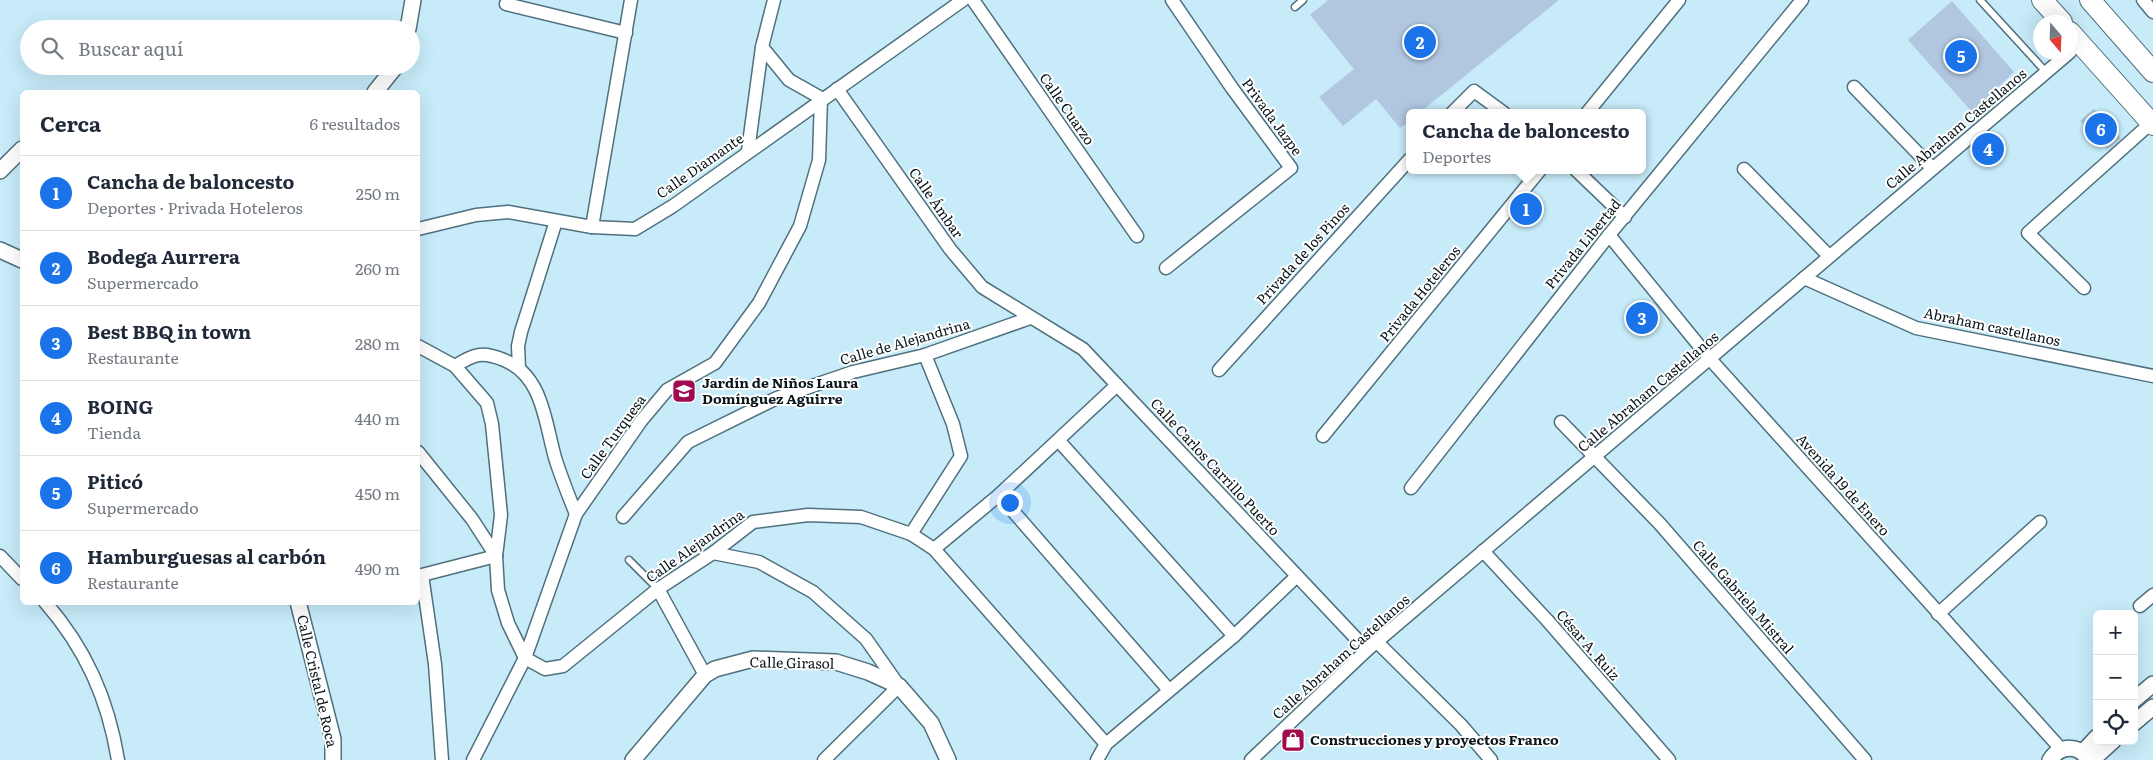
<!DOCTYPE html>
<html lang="es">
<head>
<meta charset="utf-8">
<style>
  :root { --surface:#fff; --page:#f6f6f7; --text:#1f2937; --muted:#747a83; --line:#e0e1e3; --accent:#1a73e8 }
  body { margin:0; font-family:Literata,serif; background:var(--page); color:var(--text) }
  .controls { position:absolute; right:15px; bottom:15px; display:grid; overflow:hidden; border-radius:8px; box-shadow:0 5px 20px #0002 }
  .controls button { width:45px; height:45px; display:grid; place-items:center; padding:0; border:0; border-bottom:1px solid var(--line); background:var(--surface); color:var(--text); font:25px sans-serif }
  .compass { position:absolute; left:2033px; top:15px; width:45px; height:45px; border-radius:50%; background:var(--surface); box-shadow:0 5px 20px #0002; rotate:161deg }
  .you { position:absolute; left:1009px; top:502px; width:18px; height:18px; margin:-12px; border:4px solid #fff; border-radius:50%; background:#1a73e8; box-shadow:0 0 0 8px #1a73e833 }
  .badge { display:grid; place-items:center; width:32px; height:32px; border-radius:50%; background:var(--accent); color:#fff; font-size:16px; font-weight:700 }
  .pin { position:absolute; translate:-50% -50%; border:2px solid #fff; box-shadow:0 1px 5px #0006 }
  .popup { position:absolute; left:1406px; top:109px; width:240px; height:65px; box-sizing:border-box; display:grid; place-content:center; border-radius:8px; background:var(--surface); filter:drop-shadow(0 1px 4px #0005); font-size:16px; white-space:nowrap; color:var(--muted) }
  .popup b { font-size:19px; color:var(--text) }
  .popup::after { content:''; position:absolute; left:50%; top:100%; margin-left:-10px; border:10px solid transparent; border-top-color:var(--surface) }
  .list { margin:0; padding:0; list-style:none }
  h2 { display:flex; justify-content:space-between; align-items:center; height:65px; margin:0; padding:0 20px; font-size:21px }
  h2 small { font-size:16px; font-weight:400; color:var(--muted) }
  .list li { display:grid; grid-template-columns:32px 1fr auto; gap:15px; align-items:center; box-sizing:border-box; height:75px; padding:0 20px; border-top:1px solid var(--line) }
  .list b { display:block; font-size:19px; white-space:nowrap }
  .list p { margin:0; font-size:16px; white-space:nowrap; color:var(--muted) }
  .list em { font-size:16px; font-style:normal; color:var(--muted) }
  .icon { flex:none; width:28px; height:28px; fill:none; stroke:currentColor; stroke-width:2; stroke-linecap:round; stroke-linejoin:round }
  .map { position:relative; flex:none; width:2153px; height:760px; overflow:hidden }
  .search { position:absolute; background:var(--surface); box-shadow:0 5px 20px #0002; left:20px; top:20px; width:400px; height:55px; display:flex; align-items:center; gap:12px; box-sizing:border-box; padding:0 18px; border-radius:28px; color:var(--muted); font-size:19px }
  .panel { position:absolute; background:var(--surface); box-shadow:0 5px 20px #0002; left:20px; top:90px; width:400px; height:515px; border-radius:8px }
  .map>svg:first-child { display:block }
  .building { fill:#b1c7e0 }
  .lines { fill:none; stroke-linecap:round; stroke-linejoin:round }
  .service-casing { stroke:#4f707d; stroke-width:9 }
  .minor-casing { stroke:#4f707d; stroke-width:15 }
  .tertiary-casing { stroke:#4f707d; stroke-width:18 }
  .trunk-casing { stroke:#4f707d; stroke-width:22 }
  .service { stroke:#fff; stroke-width:6 }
  .minor { stroke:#fff; stroke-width:12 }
  .tertiary { stroke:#fff; stroke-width:15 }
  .trunk { stroke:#fff; stroke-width:20 }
  .labels { text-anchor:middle; stroke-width:4; stroke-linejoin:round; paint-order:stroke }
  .street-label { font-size:14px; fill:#08151a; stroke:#fff }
  .poi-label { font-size:14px; font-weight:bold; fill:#08151a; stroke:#fff; text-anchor:start }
</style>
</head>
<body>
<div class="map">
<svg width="2153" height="760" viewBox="0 0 2153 760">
  <rect width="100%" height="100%" fill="#c7ebf9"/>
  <g class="building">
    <polygon points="1328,0 1559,0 1419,113 1410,113 1410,121 1400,128 1376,99 1343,126 1319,97 1354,69 1310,15"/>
    <polygon points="1952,1 2014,72 1972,112 1908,40"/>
    <polygon points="2094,109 2121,138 2107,149 2080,121"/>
  </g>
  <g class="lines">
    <g class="service-casing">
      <g id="service">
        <polyline points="1980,0 2046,72"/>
        <polyline points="1295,7 1303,0"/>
        <polyline points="629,560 658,589"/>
      </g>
    </g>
    <g class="minor-casing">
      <g id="minor">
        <polyline points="973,0 1137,236"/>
        <polyline points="2143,0 2153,12"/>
        <polyline points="506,4 626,33"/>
        <polyline points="1854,87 1932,168"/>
        <polyline points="837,89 950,249 982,287 1083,349 1367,650"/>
        <polyline points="1452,113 1474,91 1504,113"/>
        <polyline points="1587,113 1679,0"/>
        <polyline points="748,151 762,47 774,0"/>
        <polyline points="1744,169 1829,256"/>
        <polyline points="1576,170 1625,217"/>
        <polyline points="592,227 631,0"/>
        <polyline points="418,229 476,215 508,212 592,227 635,229 673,206 963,0"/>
        <polyline points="1609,235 1710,359 2061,749"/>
        <polyline points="1166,268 1291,168 1232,88 1172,0"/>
        <polyline points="1804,278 1916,328 2153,376"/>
        <polyline points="2084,288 2028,233 2151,123"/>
        <path d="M418,346L455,366C474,354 482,351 504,360C544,376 545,425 556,461C562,479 569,497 576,514"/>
        <polyline points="455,366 487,403 492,424 501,515 496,556 498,590 508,623 525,658"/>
        <polyline points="519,368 518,346 521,332 556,221"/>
        <polyline points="1219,370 1410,159"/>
        <polyline points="1561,422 1660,524 1865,760"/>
        <polyline points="1323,436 1540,170"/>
        <polyline points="1059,441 1234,636"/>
        <polyline points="418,452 472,519 496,556"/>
        <polyline points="1411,488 1609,235 1802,0"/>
        <polyline points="999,495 1168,689"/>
        <polyline points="623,517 688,442 777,398 853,372 925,355 1030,318"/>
        <polyline points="911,534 961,456 953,424 925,355"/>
        <polyline points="934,549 999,495 1117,385"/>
        <polyline points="1483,551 1547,620 1669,760"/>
        <polyline points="713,553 759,562 813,592 866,639 899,686 824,760"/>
        <polyline points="0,556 22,579"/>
        <polyline points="658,589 705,675"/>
        <path d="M45,602C86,649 108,699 118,760"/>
        <polyline points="2140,606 2153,595"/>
        <polyline points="1938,614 2040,522"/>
        <polyline points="1377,642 1461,725 1491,760"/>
        <polyline points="525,658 545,669 563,666 658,589 713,553 753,522 808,515 861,517 911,534 934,549 1106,744"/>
        <polyline points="442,760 435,664 422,575 496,556"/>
        <polyline points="473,760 525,658 576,514 641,421 667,390 715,363 759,303 800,226 819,160 821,98 789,80 762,47"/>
        <polyline points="1097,760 1106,744 1234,636 1297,576"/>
        <polyline points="1251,760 1367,650 2070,52"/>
      </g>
    </g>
    <g class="tertiary-casing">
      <g id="tertiary">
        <polyline points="408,29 413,0"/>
        <polyline points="375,92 396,66"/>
        <polyline points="0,171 22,149"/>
        <polyline points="0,250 22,260"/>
        <polyline points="298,602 333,739 333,760"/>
        <polyline points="2134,700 2153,684"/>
        <polyline points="2134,723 2153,707"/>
        <polyline points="2083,752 2097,737"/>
        <polyline points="633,760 705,675 715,669 753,659 836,662 868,672 899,686 931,723 948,760"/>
        <path d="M2050,760C2061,744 2079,745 2089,760"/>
        <polyline points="2092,760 2113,741"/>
      </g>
    </g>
    <g class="trunk-casing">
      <g id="trunk">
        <polyline points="2042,0 2062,22"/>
        <polyline points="2090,0 2153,72"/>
        <polyline points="2070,32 2153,125"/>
      </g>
    </g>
    <use href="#service" class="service"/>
    <use href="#minor" class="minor"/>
    <use href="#tertiary" class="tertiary"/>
    <use href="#trunk" class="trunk"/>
  </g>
  <defs>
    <g id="school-square" transform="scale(1.25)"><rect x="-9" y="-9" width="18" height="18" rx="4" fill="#a00a4e" stroke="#fff"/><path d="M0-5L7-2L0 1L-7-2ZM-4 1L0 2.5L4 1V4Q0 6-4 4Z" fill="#fff"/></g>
    <g id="shop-square" transform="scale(1.25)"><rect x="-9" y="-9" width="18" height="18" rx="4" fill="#a00a4e" stroke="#fff"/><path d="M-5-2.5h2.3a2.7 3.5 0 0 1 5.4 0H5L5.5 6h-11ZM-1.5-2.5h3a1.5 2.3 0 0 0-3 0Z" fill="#fff"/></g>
  </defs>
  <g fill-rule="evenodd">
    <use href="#school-square" x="684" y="391"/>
    <use href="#shop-square" x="1293" y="740"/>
  </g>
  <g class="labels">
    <g class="street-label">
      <text transform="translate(1067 109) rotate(55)" y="5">Calle Cuarzo</text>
      <text transform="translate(1272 117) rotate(54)" y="5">Privada Jazpe</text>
      <text transform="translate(1956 129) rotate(-40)" y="5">Calle Abraham Castellanos</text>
      <text transform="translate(700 166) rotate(-35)" y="5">Calle Diamante</text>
      <text transform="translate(936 203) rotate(55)" y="5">Calle Ámbar</text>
      <text transform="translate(1583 244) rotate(-51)" y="5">Privada Libertad</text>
      <text transform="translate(1303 254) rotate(-48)" y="5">Privada de los Pinos</text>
      <text transform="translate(1420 294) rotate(-51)" y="5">Privada Hoteleros</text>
      <text transform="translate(1992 327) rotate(12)" y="5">Abraham castellanos</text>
      <text transform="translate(905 342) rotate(-16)" y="5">Calle de Alejandrina</text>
      <text transform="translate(1648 392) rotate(-40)" y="5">Calle Abraham Castellanos</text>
      <text transform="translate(613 437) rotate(-54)" y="5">Calle Turquesa</text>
      <text transform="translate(1215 467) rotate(47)" y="5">Calle Carlos Carrillo Puerto</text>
      <text transform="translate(1843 485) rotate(48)" y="5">Avenida 19 de Enero</text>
      <text transform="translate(695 546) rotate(-35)" y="5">Calle Alejandrina</text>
      <text transform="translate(1743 597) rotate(49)" y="5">Calle Gabriela Mistral</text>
      <text transform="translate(1588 645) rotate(49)" y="5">César A. Ruiz</text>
      <text transform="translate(1341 657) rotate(-42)" y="5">Calle Abraham Castellanos</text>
      <text transform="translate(792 663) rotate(1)" y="5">Calle Girasol</text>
      <text transform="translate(317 681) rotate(77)" y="5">Calle Cristal de Roca</text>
    </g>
    <g class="poi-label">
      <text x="702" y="388">Jardín de Niños Laura<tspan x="702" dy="16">Domínguez Aguirre</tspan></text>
      <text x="1310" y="745">Construcciones y proyectos Franco</text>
    </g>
  </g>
</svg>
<div class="controls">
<button>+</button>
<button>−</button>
<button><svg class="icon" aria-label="locate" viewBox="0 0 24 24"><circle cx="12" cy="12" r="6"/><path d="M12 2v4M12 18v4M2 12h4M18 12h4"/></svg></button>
</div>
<svg class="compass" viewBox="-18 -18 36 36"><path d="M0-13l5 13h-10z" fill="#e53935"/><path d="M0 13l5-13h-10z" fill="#747a83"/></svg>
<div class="you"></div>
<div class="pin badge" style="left:1526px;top:209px">1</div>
<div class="popup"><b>Cancha de baloncesto</b>Deportes</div>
<div class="pin badge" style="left:1420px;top:42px">2</div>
<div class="pin badge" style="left:1642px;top:318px">3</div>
<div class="pin badge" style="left:1988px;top:149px">4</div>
<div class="pin badge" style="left:1961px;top:56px">5</div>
<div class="pin badge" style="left:2101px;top:129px">6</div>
<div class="search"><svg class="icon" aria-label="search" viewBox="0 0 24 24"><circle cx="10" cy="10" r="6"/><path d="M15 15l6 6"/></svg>Buscar aquí</div>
<section class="panel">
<h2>Cerca<small>6 resultados</small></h2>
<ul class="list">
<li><span class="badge">1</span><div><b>Cancha de baloncesto</b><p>Deportes · Privada Hoteleros</p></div><em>250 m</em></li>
<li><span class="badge">2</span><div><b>Bodega Aurrera</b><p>Supermercado</p></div><em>260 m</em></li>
<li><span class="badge">3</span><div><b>Best BBQ in town</b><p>Restaurante</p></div><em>280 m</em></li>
<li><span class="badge">4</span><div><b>BOING</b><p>Tienda</p></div><em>440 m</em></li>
<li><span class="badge">5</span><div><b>Piticó</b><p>Supermercado</p></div><em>450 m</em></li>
<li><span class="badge">6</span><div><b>Hamburguesas al carbón</b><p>Restaurante</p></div><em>490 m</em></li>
</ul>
</section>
</div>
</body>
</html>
